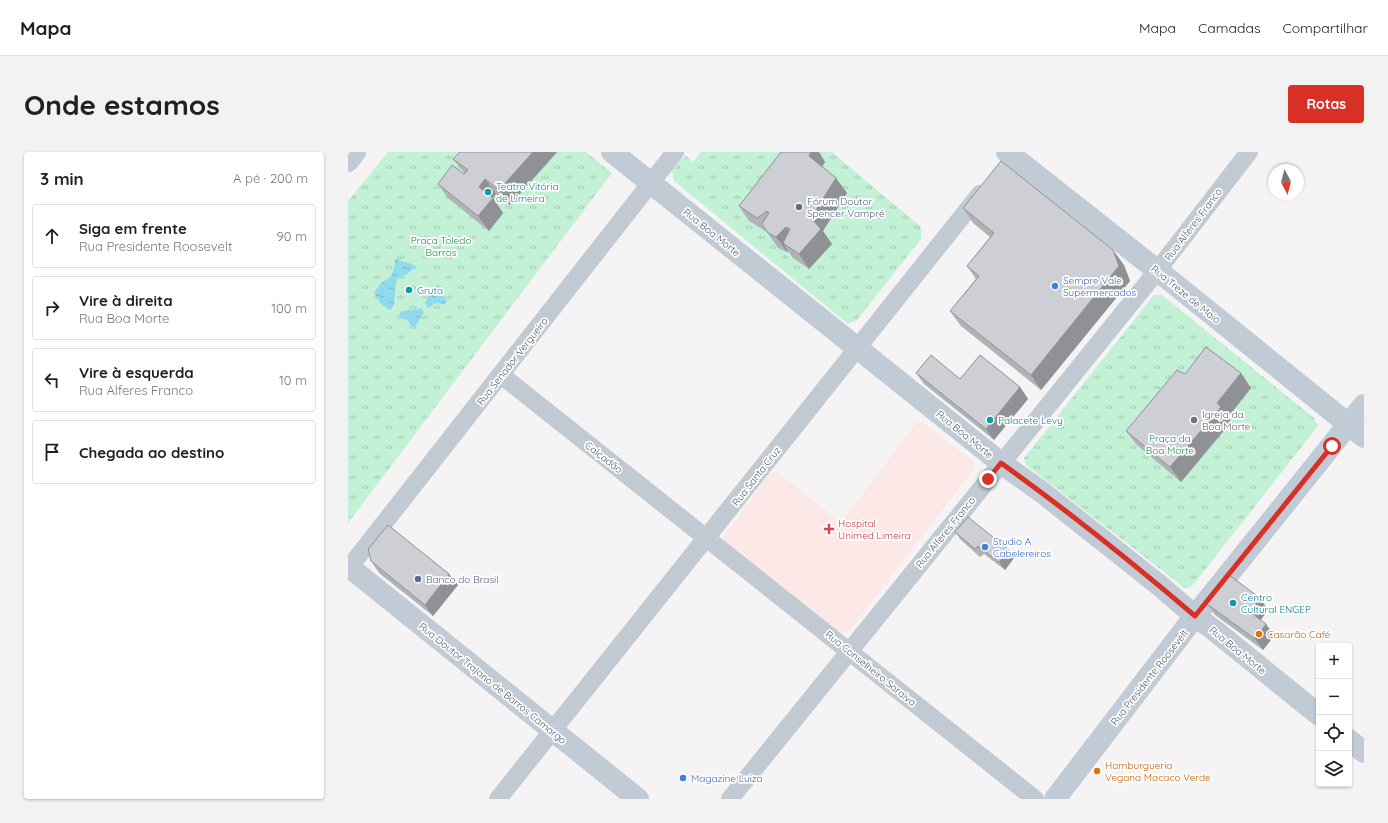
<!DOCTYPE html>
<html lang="pt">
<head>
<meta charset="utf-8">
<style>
  :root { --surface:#fff; --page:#f2f2f2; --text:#202124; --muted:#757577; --line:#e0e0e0; --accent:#d93025 }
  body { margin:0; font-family:Quicksand,sans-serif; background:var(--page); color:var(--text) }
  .controls { position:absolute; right:12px; bottom:12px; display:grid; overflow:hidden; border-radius:4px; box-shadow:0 1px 3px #0004 }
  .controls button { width:36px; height:36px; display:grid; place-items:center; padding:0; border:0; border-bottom:1px solid var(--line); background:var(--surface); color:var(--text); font:20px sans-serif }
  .compass { position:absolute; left:920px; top:12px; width:36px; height:36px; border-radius:50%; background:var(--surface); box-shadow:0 1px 3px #0004; rotate:173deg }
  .stop { position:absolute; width:12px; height:12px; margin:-9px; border:3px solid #d93025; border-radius:50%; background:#fff }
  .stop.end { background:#d93025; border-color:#fff; box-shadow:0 1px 4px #0008 }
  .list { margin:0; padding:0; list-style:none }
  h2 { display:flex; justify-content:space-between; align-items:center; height:52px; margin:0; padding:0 16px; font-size:17px }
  h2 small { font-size:13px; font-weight:400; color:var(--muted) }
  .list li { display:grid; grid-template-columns:26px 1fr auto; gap:12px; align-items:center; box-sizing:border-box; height:64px; margin:0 8px 8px; padding:0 8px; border:1px solid var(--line); border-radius:4px }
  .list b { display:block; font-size:15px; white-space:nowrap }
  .list p { margin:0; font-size:13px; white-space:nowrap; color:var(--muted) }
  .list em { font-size:13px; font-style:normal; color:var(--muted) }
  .icon { flex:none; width:22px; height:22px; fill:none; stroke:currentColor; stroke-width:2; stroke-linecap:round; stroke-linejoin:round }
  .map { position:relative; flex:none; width:1016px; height:647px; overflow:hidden; border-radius:4px }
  header { display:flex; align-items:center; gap:24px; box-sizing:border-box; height:56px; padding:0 20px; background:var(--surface); border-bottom:1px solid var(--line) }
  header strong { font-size:19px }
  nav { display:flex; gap:22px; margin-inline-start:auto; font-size:14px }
  .intro { display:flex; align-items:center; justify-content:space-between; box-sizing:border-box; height:96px; padding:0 24px }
  h1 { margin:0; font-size:28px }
  .button { padding:10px 18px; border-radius:4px; background:var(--accent); color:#fff; font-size:14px; font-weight:700 }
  main { display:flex; gap:24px; padding:0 24px }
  aside { flex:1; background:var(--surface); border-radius:4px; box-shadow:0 1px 3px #0004 }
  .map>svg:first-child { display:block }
  .medical { fill:#fce8e6 }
  .park { fill:url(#park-tufts) }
  .water { fill:url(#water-ripples) }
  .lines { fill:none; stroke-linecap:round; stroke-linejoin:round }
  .street { stroke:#c1cad2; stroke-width:18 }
  .secondary { stroke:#c1cbd6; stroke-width:22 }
  .wall { fill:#b0b2b7 }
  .shaded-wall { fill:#909195 }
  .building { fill:#cdcfd5; stroke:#909195 }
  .route { stroke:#d93025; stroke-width:5 }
  .culture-dot { fill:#0f9aa8; stroke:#fff; stroke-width:1.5 }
  .service-dot { fill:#5c6f8a; stroke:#fff; stroke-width:1.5 }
  .shop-dot { fill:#3f7fe0; stroke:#fff; stroke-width:1.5 }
  .worship-dot { fill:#6b7280; stroke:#fff; stroke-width:1.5 }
  .health-dot { fill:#e0444e; stroke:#fff; stroke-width:1.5 }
  .food-dot { fill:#e8710a; stroke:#fff; stroke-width:1.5 }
  .labels { text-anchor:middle; stroke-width:3.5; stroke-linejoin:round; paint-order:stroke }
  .culture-label { font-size:10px; fill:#0d838f; stroke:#fff; text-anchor:start }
  .service-label { font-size:10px; fill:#4e5e75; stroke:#fff; text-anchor:start }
  .street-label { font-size:10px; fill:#4a5661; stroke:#fff }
  .park-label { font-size:10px; fill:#17864f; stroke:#fff }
  .shop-label { font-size:10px; fill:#366cbe; stroke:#fff; text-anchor:start }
  .worship-label { font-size:10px; fill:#5b616d; stroke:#fff; text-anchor:start }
  .health-label { font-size:10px; fill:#be3a42; stroke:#fff; text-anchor:start }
  .food-label { font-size:10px; fill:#c56008; stroke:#fff; text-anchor:start }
</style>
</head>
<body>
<header>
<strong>Mapa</strong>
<nav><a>Mapa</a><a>Camadas</a><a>Compartilhar</a></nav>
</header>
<div class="intro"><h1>Onde estamos</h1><a class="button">Rotas</a></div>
<main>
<aside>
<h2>3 min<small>A pé · 200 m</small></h2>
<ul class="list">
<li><svg class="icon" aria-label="ahead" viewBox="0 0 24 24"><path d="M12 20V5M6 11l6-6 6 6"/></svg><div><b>Siga em frente</b><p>Rua Presidente Roosevelt</p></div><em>90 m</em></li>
<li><svg class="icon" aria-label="right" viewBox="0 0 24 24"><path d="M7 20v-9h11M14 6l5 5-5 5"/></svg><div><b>Vire à direita</b><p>Rua Boa Morte</p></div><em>100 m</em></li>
<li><svg class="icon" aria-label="left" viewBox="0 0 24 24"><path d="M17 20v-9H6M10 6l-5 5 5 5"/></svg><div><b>Vire à esquerda</b><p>Rua Alferes Franco</p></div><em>10 m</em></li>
<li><svg class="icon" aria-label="arrive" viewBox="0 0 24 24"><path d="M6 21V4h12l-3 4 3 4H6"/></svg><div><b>Chegada ao destino</b></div></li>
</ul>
</aside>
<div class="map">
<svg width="1016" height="647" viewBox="0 0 1016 647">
  <defs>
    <pattern id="park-tufts" width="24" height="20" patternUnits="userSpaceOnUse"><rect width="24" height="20" fill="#c3f1d5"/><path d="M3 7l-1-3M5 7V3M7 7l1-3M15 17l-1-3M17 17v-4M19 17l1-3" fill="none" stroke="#a0c6b0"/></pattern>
    <pattern id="water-ripples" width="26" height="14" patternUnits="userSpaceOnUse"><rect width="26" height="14" fill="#90daee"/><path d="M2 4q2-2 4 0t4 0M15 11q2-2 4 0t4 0" fill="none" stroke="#78b4c4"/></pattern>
  </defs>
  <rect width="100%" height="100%" fill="#f5f3f3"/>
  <polygon class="medical" points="574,270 626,310 626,317 501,479 493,481 377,392 375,386 422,321 429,320 490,368 497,366 568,271"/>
  <g class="park">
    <polygon points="40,0 238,0 264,21 0,371 0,49"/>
    <polygon points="353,0 484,0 573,75 573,87 509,168 500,172 326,29 324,19 337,3 345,10"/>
    <polygon points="806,143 814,143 966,266 970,274 845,433 838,437 678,313 676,306"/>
  </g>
  <g class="water">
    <path d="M47,106C55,111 61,109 68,115L59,122L49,126L47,137L46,153L41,158L32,151L26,141L32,132L43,124L47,114Z"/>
    <polygon points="88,133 94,135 93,140 99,149 96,152 88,151 80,156 77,151"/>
    <path d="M73,156L76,160C72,166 70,172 65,177L60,169L51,164L52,160Z"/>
  </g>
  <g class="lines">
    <g class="street">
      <polyline points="153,223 687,647"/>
      <polyline points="0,417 327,0"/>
      <polyline points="150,647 632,42"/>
      <polyline points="382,647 809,119 901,0"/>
    </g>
    <g class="secondary">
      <polyline points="264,0 653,311 695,341 811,433 847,464 866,478 971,563"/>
      <polyline points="659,0 829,134 1016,285"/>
      <polyline points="0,9 7,0"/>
      <polyline points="0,414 290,647"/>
      <polyline points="1001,588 1016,600"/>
      <polyline points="707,647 847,464 1016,253"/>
    </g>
  </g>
  <g class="wall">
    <polygon points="209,0 162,53 148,42 145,46 155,61 141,79 100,46 90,32 117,22 105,7"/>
    <polygon points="433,0 471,0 477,10 474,15 499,41 475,79 484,92 461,117 445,106 440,99 439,100 430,96 419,80 401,69 391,54"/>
    <polygon points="615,56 776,113 782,129 693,238 613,174 602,159 628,127 619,114 642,85 625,71"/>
    <polygon points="568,221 672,235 680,247 646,288 576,232"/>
    <polygon points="837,222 903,236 880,265 883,270 833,330 789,293 778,279"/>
    <polygon points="607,380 661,398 666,406 657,418 636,402 632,405 613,388"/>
    <polygon points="23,409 110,433 85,464 31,421"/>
    <polygon points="912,446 920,458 912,468 918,472 926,484 915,498 867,463 859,452"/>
  </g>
  <g class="shaded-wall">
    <polygon points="185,0 209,0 162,53 151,38"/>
    <polygon points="463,0 471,0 477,10 471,19 461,4"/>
    <polygon points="488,26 499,41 475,79 484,92 461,117 451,102 463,66"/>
    <polygon points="137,27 148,42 141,50 131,35"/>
    <polygon points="145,46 155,61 141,79 130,64"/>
    <polygon points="438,75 448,89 435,91 440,99 439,100 428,85"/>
    <polygon points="765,98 776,113 782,129 693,238 683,223"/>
    <polygon points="893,221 903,236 880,265 883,270 833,330 822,315 869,251"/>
    <polygon points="672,235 680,247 646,288 638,277"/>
    <polygon points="661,398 666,406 657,418 651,410"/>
    <polygon points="101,422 110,433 85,464 77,453"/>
    <polygon points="912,446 920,458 910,472 902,460"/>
    <polygon points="918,472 926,484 915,498 907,487"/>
  </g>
  <g class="building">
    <polygon points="112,0 185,0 151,38 137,27 131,35 145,46 130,64 90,32 104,13 116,22 120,18 105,7"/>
    <polygon points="433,0 463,0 461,4 488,26 463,66 473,77 451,102 435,91 442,77 438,75 428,85 420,81 414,72 421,61 419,59 409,66 391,54"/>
    <polygon points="653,9 765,98 771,114 683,223 602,159 631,124 619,114 646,81 615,56"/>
    <polygon points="858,195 893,221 869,251 873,255 822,315 778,279 829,218 837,222"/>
    <polygon points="583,203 612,227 632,203 672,235 638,277 568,221"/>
    <polygon points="620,365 661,398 651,410 630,394 627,397 607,380"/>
    <polygon points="40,373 101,422 77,453 23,409 20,397"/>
    <polygon points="881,423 912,446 902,460 918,472 907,487 859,452"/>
  </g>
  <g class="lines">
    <path class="route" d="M640,327L653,311C720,359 785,411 847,464L984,294"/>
  </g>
  <g class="culture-dot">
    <circle cx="140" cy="40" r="4"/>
    <circle cx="61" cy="138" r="4"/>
    <circle cx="642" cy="268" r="4"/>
    <circle cx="885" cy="451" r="4"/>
  </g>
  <g class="service-dot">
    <circle cx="451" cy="55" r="4"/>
    <circle cx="70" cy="427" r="4"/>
  </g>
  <g class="shop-dot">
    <circle cx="707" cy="134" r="4"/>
    <circle cx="637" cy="395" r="4"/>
    <circle cx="335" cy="626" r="4"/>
  </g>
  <circle class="worship-dot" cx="846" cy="268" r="4"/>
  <path class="health-dot" d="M479 371h4v4h4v4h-4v4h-4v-4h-4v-4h4z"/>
  <g class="food-dot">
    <circle cx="911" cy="482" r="4"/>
    <circle cx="749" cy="619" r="4"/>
  </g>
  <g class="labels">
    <g class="culture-label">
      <text x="148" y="38">Teatro Vitória<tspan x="148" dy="12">de Limeira</tspan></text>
      <text x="69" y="142">Gruta</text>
      <text x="650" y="272">Palacete Levy</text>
      <text x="893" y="449">Centro<tspan x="893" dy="12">Cultural ENGEP</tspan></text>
    </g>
    <g class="service-label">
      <text x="459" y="53">Fórum Doutor<tspan x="459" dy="12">Spencer Vampré</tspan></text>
      <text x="78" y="431">Banco do Brasil</text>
    </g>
    <g class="street-label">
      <text transform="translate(845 72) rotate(-53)" y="4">Rua Alferes Franco</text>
      <text transform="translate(364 80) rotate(39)" y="4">Rua Boa Morte</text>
      <text transform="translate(838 142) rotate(39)" y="4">Rua Treze de Maio</text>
      <text transform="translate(164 209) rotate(-52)" y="4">Rua Senador Vergueiro</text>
      <text transform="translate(617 282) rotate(39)" y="4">Rua Boa Morte</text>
      <text transform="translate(256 305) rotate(38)" y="4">Calçadão</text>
      <text transform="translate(408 324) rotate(-52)" y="4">Rua Santa Cruz</text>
      <text transform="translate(597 380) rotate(-51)" y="4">Rua Alferes Franco</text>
      <text transform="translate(890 498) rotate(39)" y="4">Rua Boa Morte</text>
      <text transform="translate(523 516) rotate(39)" y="4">Rua Conselheiro Saraiva</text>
      <text transform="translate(801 525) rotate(-52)" y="4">Rua Presidente Roosevelt</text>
      <text transform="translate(145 531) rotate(39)" y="4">Rua Doutor Trajano de Barros Camargo</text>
    </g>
    <g class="park-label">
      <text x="93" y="92">Praça Toledo<tspan x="93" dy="12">Barros</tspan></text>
      <text x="822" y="290">Praça da<tspan x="822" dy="12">Boa Morte</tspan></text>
    </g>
    <g class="shop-label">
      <text x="715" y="132">Sempre Vale<tspan x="715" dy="12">Supermercados</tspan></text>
      <text x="645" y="393">Studio A<tspan x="645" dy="12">Cabelereiros</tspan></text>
      <text x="343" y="630">Magazine Luiza</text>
    </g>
    <g class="worship-label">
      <text x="854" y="266">Igreja da<tspan x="854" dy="12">Boa Morte</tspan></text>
    </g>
    <g class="health-label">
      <text x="490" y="375">Hospital<tspan x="490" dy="12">Unimed Limeira</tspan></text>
    </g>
    <g class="food-label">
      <text x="919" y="486">Casarão Café</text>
      <text x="757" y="617">Hamburgueria<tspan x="757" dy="12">Vegana Macaco Verde</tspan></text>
    </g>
  </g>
</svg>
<div class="controls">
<button>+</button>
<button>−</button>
<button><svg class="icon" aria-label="locate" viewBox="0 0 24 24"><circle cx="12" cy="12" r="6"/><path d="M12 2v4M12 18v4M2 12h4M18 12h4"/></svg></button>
<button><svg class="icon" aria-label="layers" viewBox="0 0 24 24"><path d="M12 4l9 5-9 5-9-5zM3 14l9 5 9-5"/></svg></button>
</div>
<svg class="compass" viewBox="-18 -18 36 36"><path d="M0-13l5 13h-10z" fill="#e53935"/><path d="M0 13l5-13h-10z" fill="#757577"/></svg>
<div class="stop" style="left:984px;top:294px"></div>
<div class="stop end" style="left:640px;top:327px"></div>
</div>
</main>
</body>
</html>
